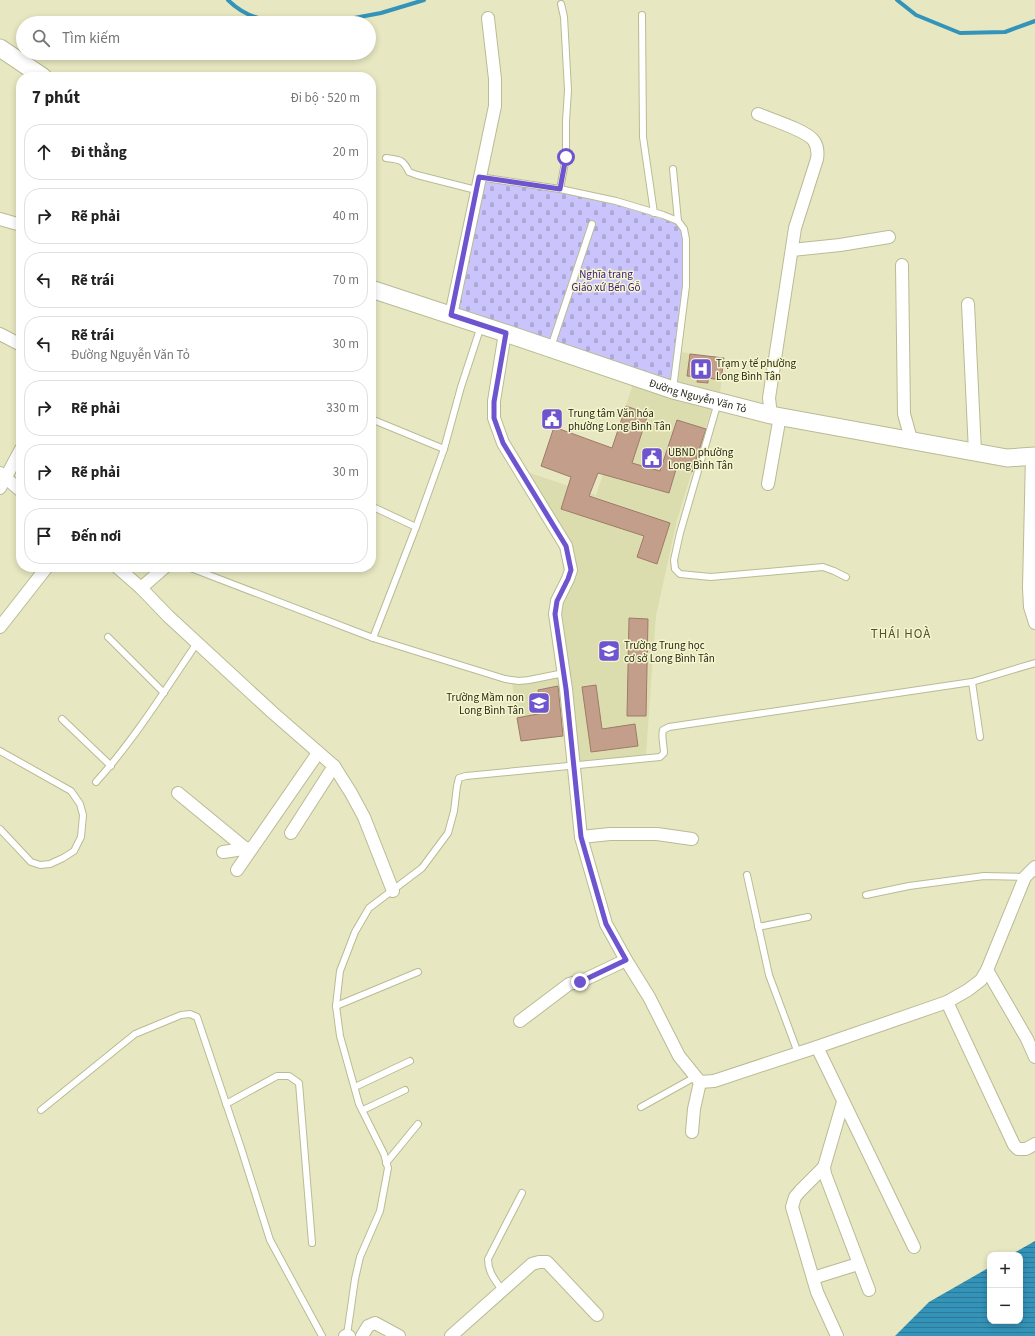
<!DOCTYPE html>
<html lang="vi">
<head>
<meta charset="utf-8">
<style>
  :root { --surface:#fff; --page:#f2f2f2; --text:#222; --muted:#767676; --line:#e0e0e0 }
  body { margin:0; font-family:"Source Sans 3",sans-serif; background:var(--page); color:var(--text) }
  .controls { position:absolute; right:12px; bottom:12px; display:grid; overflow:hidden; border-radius:8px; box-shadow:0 2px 6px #0003 }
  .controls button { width:36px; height:36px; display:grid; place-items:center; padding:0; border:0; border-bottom:1px solid var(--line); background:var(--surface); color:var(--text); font:20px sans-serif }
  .stop { position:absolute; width:12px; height:12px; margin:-9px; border:3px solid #6e54ce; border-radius:50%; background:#fff }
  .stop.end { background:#6e54ce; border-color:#fff; box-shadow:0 1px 4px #0008 }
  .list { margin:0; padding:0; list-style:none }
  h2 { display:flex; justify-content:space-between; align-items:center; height:52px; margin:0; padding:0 16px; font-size:17px }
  h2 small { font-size:13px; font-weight:400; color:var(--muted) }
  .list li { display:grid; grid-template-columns:26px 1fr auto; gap:12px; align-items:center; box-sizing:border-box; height:56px; margin:0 8px 8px; padding:0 8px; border:1px solid var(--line); border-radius:16px }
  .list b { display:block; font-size:15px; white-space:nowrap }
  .list p { margin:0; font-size:13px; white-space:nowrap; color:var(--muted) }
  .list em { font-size:13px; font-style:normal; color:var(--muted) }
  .icon { flex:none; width:22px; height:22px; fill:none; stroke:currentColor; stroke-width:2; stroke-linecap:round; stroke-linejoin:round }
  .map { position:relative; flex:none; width:1035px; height:1336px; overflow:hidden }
  .search { position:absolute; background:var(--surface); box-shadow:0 2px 6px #0003; left:16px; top:16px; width:360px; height:44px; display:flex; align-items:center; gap:10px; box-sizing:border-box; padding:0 14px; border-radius:22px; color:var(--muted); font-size:15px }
  .panel { position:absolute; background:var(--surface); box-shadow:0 2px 6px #0003; left:16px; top:72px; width:360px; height:500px; border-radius:16px }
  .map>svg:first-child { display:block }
  .built { fill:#dcddaf }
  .cemetery { fill:url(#cemetery-stones) }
  .water { fill:url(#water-rules) }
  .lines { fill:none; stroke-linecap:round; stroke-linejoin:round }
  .stream { stroke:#3493b9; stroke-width:4 }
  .building { fill:#c39e8b; stroke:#9e7b68 }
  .lane-casing { stroke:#babb94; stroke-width:8 }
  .street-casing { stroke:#babb94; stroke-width:14 }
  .secondary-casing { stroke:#babb94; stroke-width:19 }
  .lane { stroke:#fff; stroke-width:6 }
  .street { stroke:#fff; stroke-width:12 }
  .secondary { stroke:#fff; stroke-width:17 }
  .route { stroke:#6e54ce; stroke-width:5 }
  .labels { text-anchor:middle; stroke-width:3; stroke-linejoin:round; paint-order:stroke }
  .park-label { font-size:11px; fill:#37167f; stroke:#f5f6ce }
  .poi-label { font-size:11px; fill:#272718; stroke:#f5f6ce; text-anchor:start }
  .street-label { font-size:11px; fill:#272718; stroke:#f5f6ce }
  .quarter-label { font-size:13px; letter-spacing:1px; fill:#52522f; stroke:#f5f6ce }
</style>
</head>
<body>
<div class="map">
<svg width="1035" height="1336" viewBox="0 0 1035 1336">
  <defs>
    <pattern id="cemetery-stones" width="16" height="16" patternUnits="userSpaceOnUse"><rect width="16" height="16" fill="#c9c4fb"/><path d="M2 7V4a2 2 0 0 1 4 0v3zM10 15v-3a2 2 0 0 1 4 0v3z" fill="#ada8d6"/></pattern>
    <pattern id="water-rules" width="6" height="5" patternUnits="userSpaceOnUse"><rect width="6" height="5" fill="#3493b9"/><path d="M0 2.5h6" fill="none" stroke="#2c7895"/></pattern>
  </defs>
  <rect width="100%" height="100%" fill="#e7e8c1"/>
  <g class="built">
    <polygon points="681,352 724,358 720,394 678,383"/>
    <polygon points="633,384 712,407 677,520 656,616 646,755 578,762 560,617 561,602 576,571 527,472 596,495"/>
    <polygon points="559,677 566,736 521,741 512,683 528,683"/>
  </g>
  <polygon class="cemetery" points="483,181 560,192 617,205 675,223 681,230 683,241 683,286 671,381 457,309"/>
  <polygon class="water" points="1035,1241 1035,1336 895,1336 929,1302 990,1267 990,1321 1020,1321 1020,1255 1010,1255"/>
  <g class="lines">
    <g class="stream">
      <path d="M228,0C250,22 274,22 303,23"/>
      <polyline points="897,0 916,15 960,33 1005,32 1035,21"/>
      <polyline points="308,23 338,21 381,13 424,0"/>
    </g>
  </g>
  <g class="building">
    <polygon points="690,354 724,358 721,380 708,378 708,383 697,382 698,377 687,376"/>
    <polygon points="626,406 648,414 632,463 660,471 677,420 706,429 692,472 677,466 669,493 598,473 589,496 670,523 657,564 637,557 644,536 561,509 571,477 541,466 554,427 612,448"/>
    <polygon points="629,618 648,619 646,716 627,716"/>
    <polygon points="596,685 602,729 635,724 638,746 591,752 582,687"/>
    <polygon points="558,686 563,736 521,741 517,718 543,713 538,690"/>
  </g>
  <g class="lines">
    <g class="lane-casing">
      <g id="lane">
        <polyline points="561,4 564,17 568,90 566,121 566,157 560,189 616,201 663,215 678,221 684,229 686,239 686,286 673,389"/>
        <polyline points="642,15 643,137 654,213"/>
        <path d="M386,158C400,160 403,159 409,172L417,175L476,190"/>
        <polyline points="673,169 678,221"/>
        <polyline points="479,177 560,189"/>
        <polyline points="551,347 592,224"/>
        <polyline points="718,402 680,533 674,560 675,569 680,574 711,577 823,567 834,571 846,577"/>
        <polyline points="371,419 444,449"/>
        <polyline points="371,506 416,527"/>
        <polyline points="188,567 373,638 505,679 519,681 529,680 564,673"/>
        <polyline points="108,637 164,693"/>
        <polyline points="373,638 416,527 444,449 461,387 481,326"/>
        <polyline points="972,682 980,737"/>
        <polyline points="62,719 111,766"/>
        <polyline points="0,751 71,791 80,804 83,815 81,837 74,851 63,858 50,864 40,865 31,862 0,829"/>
        <path d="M96,782C134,740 165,690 197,643"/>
        <polyline points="747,875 769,975 798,1053"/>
        <polyline points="866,895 909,886 984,876 1025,877"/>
        <polyline points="758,927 808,917"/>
        <polyline points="336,1006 418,972"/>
        <polyline points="355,1087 410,1061"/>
        <polyline points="226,1104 277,1076 289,1076 299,1083 312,1243"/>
        <polyline points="641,1107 695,1077"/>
        <polyline points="41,1110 135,1034 181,1015 190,1014 197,1017 241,1148 270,1240 322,1336"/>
        <polyline points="363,1110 405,1090"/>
        <polyline points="386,1163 418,1124"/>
        <path d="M502,1290C495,1280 488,1272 488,1259L522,1193"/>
        <path d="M347,1335L355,1279L360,1257L380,1211L388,1168L384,1154L359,1104L340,1036L336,1006L340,971L355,932L369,908L422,868L448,833L454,811L457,786L459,778L466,776L660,757L664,753C664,745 661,738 663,730L669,727L972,682L1035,663"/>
      </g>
    </g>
    <g class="street-casing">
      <g id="street">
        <path d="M758,114C770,119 808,131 814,141C818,147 818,153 817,159L795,228L769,398L771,415"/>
        <polyline points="0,219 21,225"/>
        <polyline points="792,250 840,245 889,237"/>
        <polyline points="902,265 904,414 911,439"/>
        <polyline points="968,304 975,452"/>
        <polyline points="451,315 495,106 495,79 488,18"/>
        <polyline points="505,333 494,401 494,418 503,443 566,546 571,570 568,579 557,601 555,614 566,689 581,837 606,924 626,960 649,997 679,1056 700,1082 714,1081 817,1047 947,1002 968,990 981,980 987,970 1025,877 1035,867"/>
        <polyline points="0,334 21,345"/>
        <polyline points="1032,456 1029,588 1030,607 1035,623"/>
        <polyline points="0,473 21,491"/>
        <polyline points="768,484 780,416"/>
        <polyline points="0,488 21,449"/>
        <polyline points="117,567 141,588 168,616 272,712 334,766 351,793 364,817 393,891"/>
        <polyline points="141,588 165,567"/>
        <polyline points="0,627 47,567"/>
        <polyline points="178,793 246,849"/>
        <polyline points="291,833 334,766"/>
        <polyline points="581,837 610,834 657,834 692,839"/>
        <polyline points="223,852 251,848"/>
        <polyline points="237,870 318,753"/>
        <polyline points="987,970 1027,1039 1035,1057"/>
        <polyline points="947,1002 1014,1145 1018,1149 1026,1149 1035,1144"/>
        <polyline points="520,1021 569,984 584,980 626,960"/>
        <polyline points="817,1047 914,1247"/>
        <polyline points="843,1102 824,1167 825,1174 869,1290"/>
        <polyline points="692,1132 694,1109 700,1082"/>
        <polyline points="824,1167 800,1191 795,1197 792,1207 817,1292 837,1336"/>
        <polyline points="813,1278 858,1264"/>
        <polyline points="345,1336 347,1335 349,1336"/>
        <polyline points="362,1336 368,1326 375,1323 399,1336"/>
        <polyline points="451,1336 532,1264 539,1262 547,1262 597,1315"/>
      </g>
    </g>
    <g class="secondary-casing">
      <g id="secondary">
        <polyline points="0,48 43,77"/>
        <path id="s1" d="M371,289L505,333L673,390L771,415L1007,458L1035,456"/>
      </g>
    </g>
    <use href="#lane" class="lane"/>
    <use href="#street" class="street"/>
    <use href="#secondary" class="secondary"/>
  </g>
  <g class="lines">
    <polyline class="route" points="566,157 560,189 479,177 451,315 506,333 494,402 494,418 503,443 566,546 571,570 568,579 557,601 555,614 566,689 581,837 606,924 626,960 580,982"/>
  </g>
  <defs>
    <g id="hospital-square" transform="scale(1.15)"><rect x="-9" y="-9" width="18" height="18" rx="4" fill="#6e54ce" stroke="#f5f6ce"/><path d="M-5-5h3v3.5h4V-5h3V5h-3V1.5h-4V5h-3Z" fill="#fff"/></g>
    <g id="civic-square" transform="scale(1.15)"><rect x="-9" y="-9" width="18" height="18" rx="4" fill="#6e54ce" stroke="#f5f6ce"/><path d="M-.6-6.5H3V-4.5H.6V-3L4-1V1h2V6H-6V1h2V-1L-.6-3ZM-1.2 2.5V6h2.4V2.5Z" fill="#fff"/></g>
    <g id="school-square" transform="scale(1.15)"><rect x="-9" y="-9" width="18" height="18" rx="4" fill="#6e54ce" stroke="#f5f6ce"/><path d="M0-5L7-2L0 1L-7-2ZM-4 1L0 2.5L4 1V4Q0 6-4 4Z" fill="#fff"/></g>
  </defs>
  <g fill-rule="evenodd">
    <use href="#hospital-square" x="701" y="369"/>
    <use href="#civic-square" x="552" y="419"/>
    <use href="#civic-square" x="652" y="458"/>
    <use href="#school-square" x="609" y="651"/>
    <use href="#school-square" x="539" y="703"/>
  </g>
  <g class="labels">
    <g class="park-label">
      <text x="606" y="278">Nghĩa trang<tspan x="606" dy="13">Giáo xứ Bến Gỗ</tspan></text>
    </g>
    <g class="poi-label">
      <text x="716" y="367">Trạm y tế phường<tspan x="716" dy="13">Long Bình Tân</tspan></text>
      <text x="568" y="417">Trung tâm Văn hóa<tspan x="568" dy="13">phường Long Bình Tân</tspan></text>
      <text x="668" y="456">UBND phường<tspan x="668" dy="13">Long Bình Tân</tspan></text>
      <text x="624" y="649">Trường Trung học<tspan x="624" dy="13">cơ sở Long Bình Tân</tspan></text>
      <text x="524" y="701" text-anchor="end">Trường Mầm non<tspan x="524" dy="13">Long Bình Tân</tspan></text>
    </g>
    <g class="street-label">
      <text dy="4" stroke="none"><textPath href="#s1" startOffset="344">Đường Nguyễn Văn Tỏ</textPath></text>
    </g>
    <g class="quarter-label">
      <text x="901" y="638">THÁI HOÀ</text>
    </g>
  </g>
</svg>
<div class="controls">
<button>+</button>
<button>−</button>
</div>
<div class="stop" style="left:566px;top:157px"></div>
<div class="stop end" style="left:580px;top:982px"></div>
<div class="search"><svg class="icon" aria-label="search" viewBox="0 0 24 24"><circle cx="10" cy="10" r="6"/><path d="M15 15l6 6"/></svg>Tìm kiếm</div>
<section class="panel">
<h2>7 phút<small>Đi bộ · 520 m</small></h2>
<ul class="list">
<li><svg class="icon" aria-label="ahead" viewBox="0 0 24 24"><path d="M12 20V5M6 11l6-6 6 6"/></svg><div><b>Đi thẳng</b></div><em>20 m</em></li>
<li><svg class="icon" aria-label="right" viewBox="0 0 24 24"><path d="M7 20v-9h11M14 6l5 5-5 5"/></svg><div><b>Rẽ phải</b></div><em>40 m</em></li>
<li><svg class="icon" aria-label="left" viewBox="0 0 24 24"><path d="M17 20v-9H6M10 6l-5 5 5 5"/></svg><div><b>Rẽ trái</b></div><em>70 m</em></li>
<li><svg class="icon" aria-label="left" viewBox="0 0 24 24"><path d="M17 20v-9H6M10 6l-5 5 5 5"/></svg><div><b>Rẽ trái</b><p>Đường Nguyễn Văn Tỏ</p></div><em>30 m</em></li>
<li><svg class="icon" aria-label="right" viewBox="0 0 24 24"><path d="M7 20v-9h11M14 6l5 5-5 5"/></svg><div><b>Rẽ phải</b></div><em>330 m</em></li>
<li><svg class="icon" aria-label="right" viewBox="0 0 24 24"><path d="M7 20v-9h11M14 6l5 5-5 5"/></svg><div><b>Rẽ phải</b></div><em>30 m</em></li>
<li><svg class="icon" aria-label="arrive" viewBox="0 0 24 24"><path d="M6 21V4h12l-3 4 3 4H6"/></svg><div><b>Đến nơi</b></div></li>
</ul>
</section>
</div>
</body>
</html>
